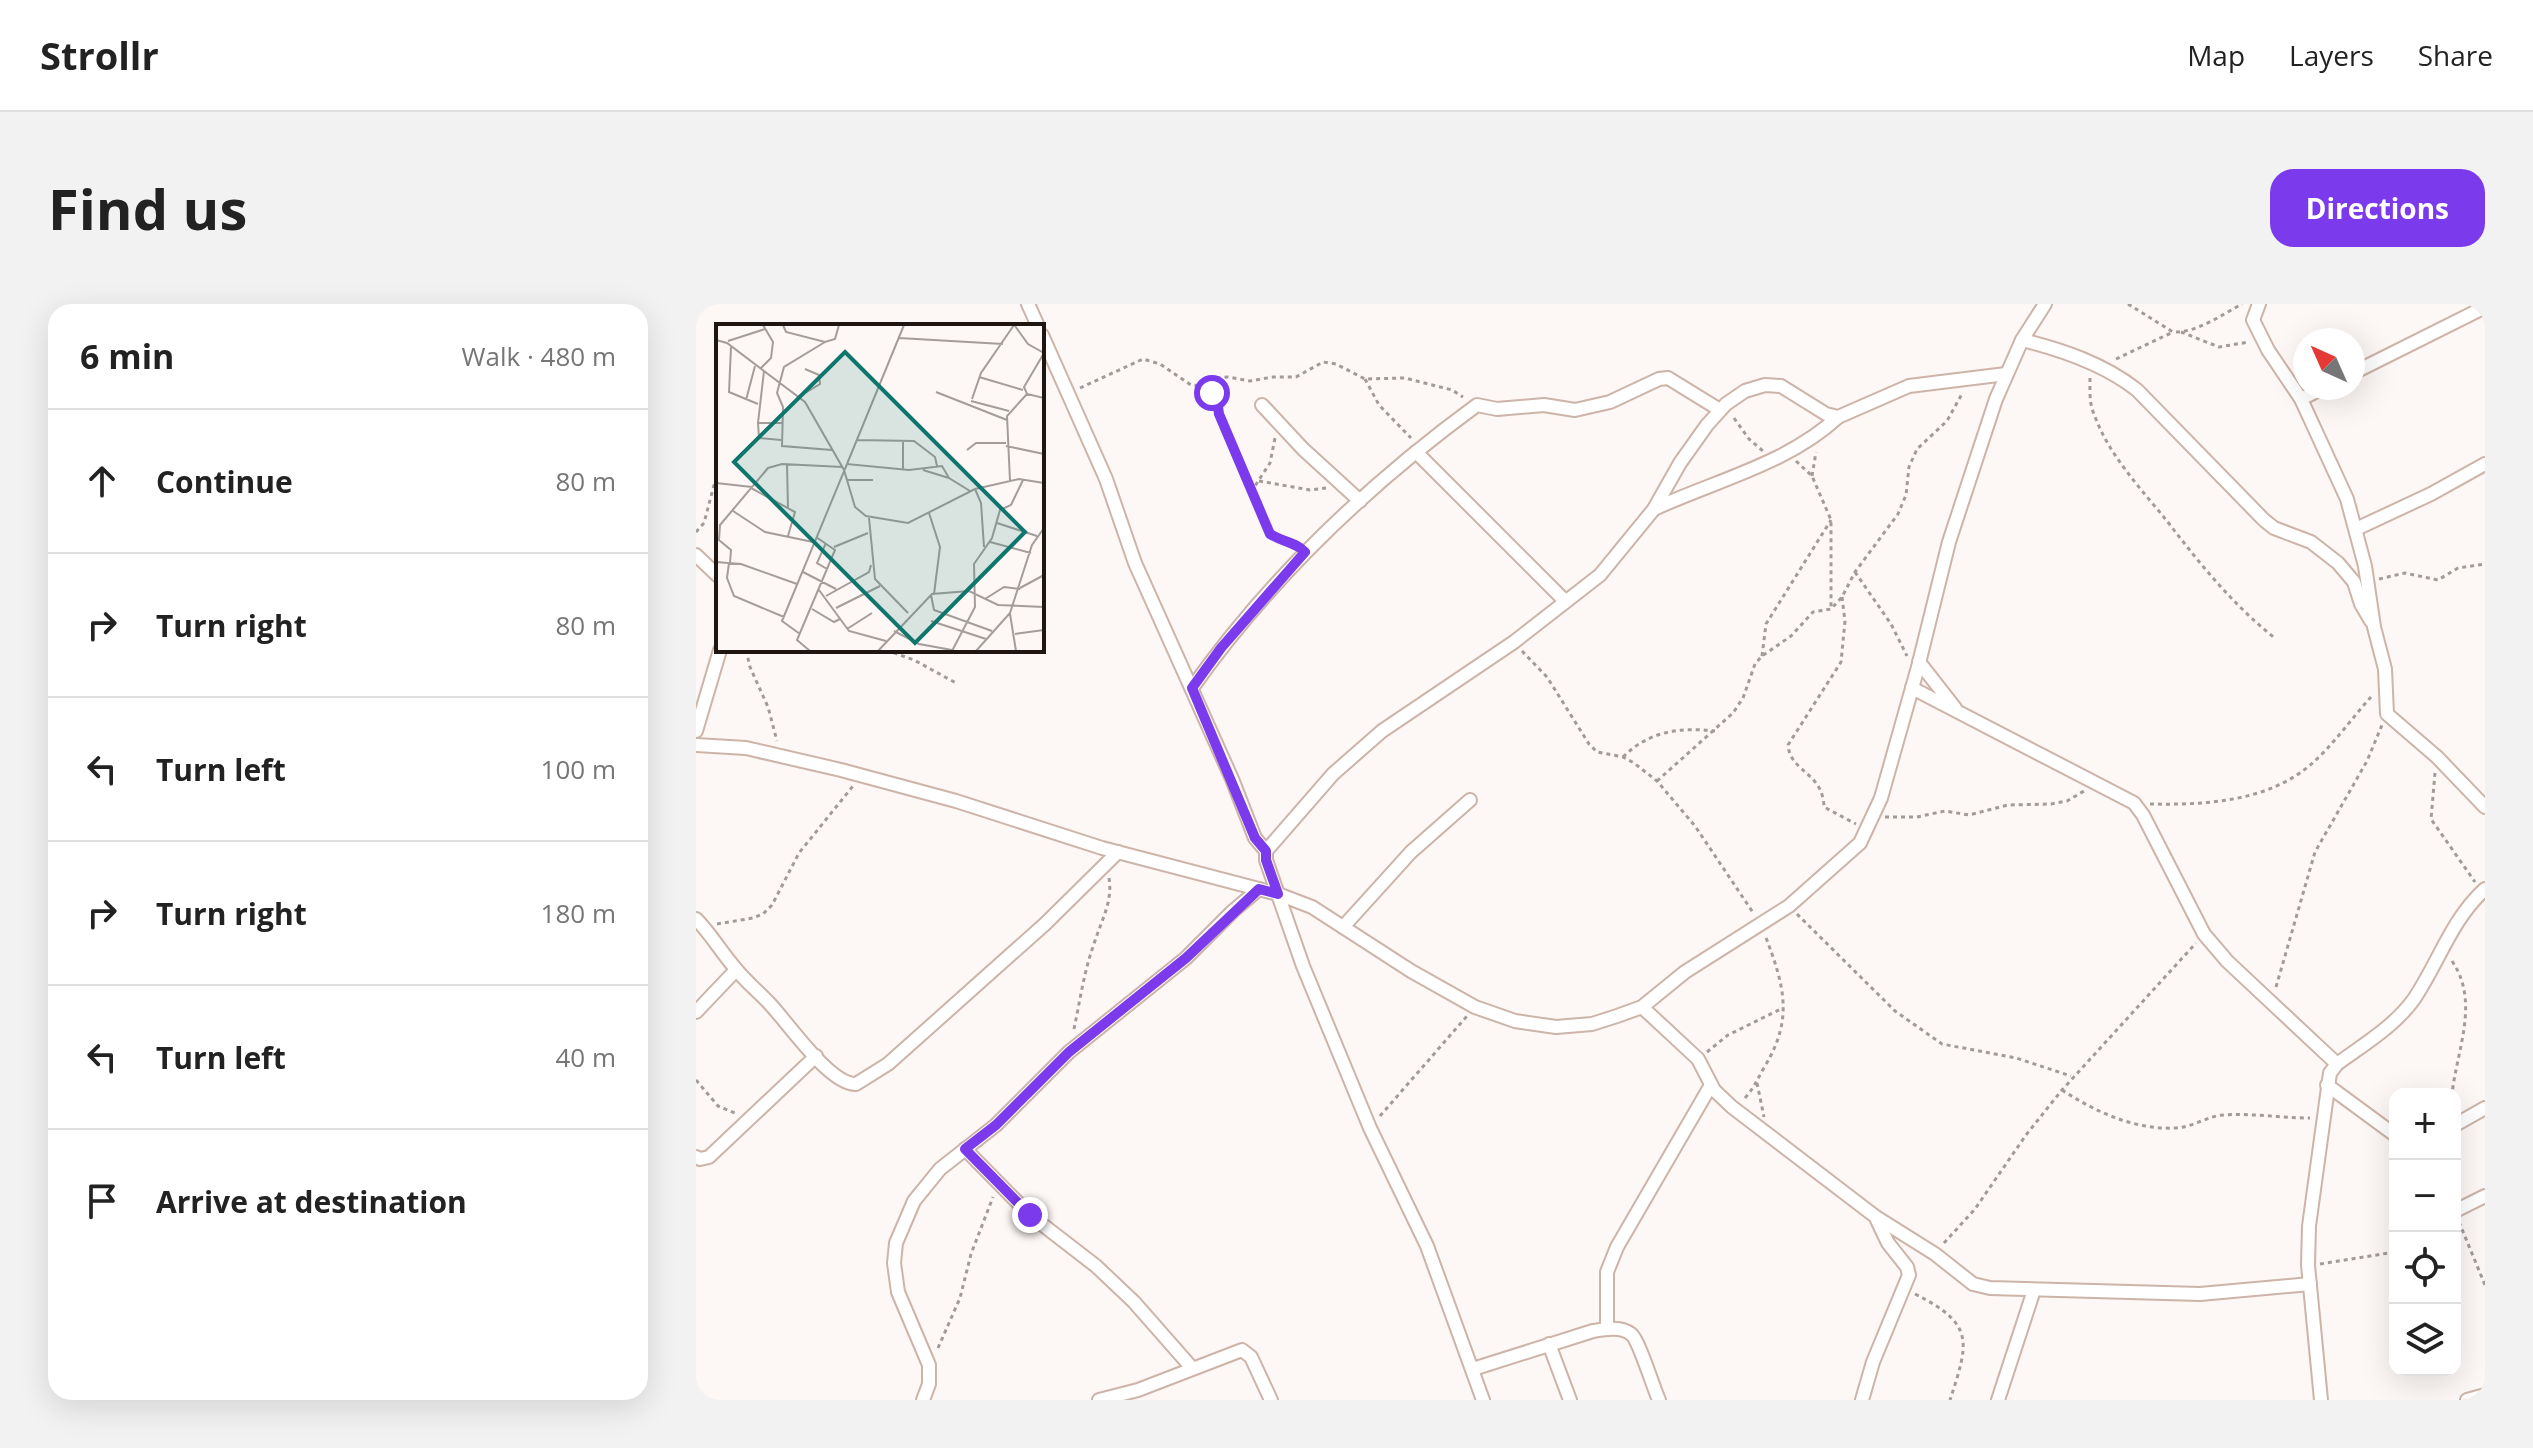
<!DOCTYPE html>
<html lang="en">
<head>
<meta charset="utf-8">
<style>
  :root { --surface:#fff; --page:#f2f2f2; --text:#222; --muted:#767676; --line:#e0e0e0; --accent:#7c3aed }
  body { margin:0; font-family:"Open Sans",sans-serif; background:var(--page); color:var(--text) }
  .controls { position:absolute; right:24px; bottom:24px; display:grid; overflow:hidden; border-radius:16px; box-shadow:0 8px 32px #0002 }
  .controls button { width:72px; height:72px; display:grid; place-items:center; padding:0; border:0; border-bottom:2px solid var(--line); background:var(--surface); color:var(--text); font:40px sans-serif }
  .compass { position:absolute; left:1597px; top:24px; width:72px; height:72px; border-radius:50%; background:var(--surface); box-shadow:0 8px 32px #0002; rotate:315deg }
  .stop { position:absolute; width:24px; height:24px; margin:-18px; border:6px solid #7c3aed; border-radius:50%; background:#fff }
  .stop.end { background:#7c3aed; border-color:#fff; box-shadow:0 2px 8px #0008 }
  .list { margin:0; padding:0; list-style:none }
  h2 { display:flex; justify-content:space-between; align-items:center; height:104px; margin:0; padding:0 32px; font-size:34px }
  h2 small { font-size:26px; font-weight:400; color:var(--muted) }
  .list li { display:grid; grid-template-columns:52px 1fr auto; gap:24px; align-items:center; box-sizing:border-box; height:144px; padding:0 32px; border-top:2px solid var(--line) }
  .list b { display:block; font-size:30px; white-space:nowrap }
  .list em { font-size:26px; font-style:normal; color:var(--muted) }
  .icon { flex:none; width:44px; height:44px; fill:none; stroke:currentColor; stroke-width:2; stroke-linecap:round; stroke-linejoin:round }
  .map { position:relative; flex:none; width:1789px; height:1096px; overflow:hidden; border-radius:24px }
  header { display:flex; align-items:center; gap:48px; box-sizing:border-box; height:112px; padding:0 40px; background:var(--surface); border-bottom:2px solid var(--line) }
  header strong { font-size:38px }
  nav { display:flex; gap:44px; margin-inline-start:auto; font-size:28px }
  .intro { display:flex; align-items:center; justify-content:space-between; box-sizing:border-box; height:192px; padding:0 48px }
  h1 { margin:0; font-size:56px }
  .button { padding:20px 36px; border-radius:24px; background:var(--accent); color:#fff; font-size:28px; font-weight:700 }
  main { display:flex; gap:48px; padding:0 48px }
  aside { flex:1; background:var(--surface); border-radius:24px; box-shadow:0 8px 32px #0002 }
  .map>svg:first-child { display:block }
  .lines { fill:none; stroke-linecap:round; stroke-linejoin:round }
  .minor-casing { stroke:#cdb4a8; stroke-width:16 }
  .path { stroke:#a29b98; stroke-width:3; stroke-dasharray:4 4; stroke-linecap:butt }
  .minor { stroke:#fff; stroke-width:12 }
  .route { stroke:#7c3aed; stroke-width:10 }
  .inset-road { fill:none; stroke:#a49d9a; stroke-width:2 }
  .view { fill:#0f766e; fill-opacity:0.15; stroke:#0f766e; stroke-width:4 }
  .inset-edge { fill:none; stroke:#1f1612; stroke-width:4 }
</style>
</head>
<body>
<header>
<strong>Strollr</strong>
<nav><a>Map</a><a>Layers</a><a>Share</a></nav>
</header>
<div class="intro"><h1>Find us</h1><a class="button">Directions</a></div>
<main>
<aside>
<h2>6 min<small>Walk · 480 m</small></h2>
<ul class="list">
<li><svg class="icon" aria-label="ahead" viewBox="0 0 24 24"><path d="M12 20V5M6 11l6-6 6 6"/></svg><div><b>Continue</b></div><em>80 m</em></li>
<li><svg class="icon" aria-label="right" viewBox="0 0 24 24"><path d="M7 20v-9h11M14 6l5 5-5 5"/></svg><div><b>Turn right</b></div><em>80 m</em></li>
<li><svg class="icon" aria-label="left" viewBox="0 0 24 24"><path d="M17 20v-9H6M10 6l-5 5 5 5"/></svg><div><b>Turn left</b></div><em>100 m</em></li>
<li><svg class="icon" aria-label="right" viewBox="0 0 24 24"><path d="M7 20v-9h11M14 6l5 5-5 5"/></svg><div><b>Turn right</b></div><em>180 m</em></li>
<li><svg class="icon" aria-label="left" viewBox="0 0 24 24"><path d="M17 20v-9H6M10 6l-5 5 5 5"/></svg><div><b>Turn left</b></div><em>40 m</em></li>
<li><svg class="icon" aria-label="arrive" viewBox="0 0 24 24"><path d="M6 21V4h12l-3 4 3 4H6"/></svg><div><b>Arrive at destination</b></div></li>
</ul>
</aside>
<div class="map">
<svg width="1789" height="1096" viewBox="0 0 1789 1096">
  <rect width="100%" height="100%" fill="#fdf7f5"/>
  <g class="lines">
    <g class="minor-casing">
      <g id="minor">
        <polyline points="332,0 342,22"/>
        <polyline points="1563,0 1557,16 1572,46 1605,95 1651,195 1669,262 1678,323 1689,365 1691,410 1741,453 1789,503"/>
        <polyline points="346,31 410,175 439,259 536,475 559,534 570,547"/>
        <path d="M1326,36C1367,46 1408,60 1441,86L1568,216L1578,224L1615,238L1642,259L1658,278L1665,300L1675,317"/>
        <polyline points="1657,69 1789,3"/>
        <polyline points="1605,95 1627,84"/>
        <polyline points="566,101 607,145 664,197"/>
        <polyline points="720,148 868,296"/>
        <path d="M958,205C1021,176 1091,160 1142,113"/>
        <polyline points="1660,225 1735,190 1789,160"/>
        <polyline points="0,251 22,272"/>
        <polyline points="1223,358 1259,404"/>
        <path d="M496,384C574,274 673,180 781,101L801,105L848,101L879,106L914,98L963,75L972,74L1024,106"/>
        <polyline points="1216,384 1438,499 1447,511 1508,630 1531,657 1641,760"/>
        <polyline points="0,427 24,346"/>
        <polyline points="0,441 50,444 145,466 260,497 406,544 582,590 616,603 715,667 779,703 819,717 860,723 896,720 921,712 946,703 989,668 1093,602 1164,539 1185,494 1222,363 1253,238 1300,95 1326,36 1349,0"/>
        <path d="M0,615C15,630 25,648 39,664C49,677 63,688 74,700C92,719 134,781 160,780L192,760L349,620L422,548"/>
        <polyline points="647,623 715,548 774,496"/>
        <polyline points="946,703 1002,755 1018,786 1036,803 1180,913 1239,950 1277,980 1294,984 1504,990 1614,980"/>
        <polyline points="0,708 40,666"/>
        <polyline points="1631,781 1699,831"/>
        <polyline points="1759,821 1789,804"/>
        <polyline points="269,845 334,911 400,962 438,998 496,1064"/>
        <polyline points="0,853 4,855 13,853 120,752"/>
        <polyline points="1759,907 1789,892"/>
        <polyline points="911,1024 911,968 921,943 1015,781"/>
        <polyline points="853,1040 874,1096"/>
        <path d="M777,1065L897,1027C909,1025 925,1022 935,1030C943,1036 957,1083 963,1096"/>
        <polyline points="227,1096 233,1080 233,1061 202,988 198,959 200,939 218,897 244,865 300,821 373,748 490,654 537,607 563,585"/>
        <polyline points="403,1096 442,1086 546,1046 555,1053 575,1096"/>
        <polyline points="787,1096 731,942 674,824 607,662 570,556 570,547 637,470 686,427 818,338 904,271 958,205 984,159 1011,121 1030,100 1049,87 1069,81 1085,82 1130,110 1142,113 1213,82 1310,70"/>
        <polyline points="1166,1096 1177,1058 1213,971 1211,963 1192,939 1181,916"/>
        <polyline points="1302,1096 1338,986"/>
        <path d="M1625,1096L1612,961L1613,922L1634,769L1641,760C1667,741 1699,722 1718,695C1743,658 1755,616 1789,585"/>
        <polyline points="1771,1096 1789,1091"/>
      </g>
    </g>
    <g class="path">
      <path d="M1432,0L1477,28C1501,29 1525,11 1546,0"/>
      <polyline points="1485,28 1523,43 1553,38"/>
      <polyline points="1420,55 1477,28"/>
      <path d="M1394,74C1394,86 1393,99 1398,110C1412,150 1445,185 1471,217C1504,260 1537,301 1580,335"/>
      <polyline points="669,75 683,101 715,134"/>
      <polyline points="505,82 521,96 523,110 574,230 582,235 600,241"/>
      <polyline points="384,84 447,55 464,60 495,81 505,82 521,74 532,73 554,77 577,73 600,73 627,58 640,60 669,75 709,74 756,86 767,93"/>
      <polyline points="1038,114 1053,135 1067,147"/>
      <polyline points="1100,157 1116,172 1135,216 1135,305"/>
      <polyline points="1116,172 1120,148"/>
      <polyline points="563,177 614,186 630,184"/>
      <polyline points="555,188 574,159 579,134"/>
      <polyline points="0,228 8,219 22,166"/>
      <polyline points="1159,268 1195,320 1211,352"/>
      <polyline points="1683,275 1709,269 1742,276 1762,264 1789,260"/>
      <path d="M1146,293L1149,317L1145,358L1092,441C1094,468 1127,468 1128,503L1160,520"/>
      <polyline points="50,346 54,363 72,403 81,437"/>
      <polyline points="190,346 218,356 260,379"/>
      <polyline points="826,347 851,373 893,440 901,448 927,453 938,459 961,477 999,522 1058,610"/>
      <polyline points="1066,352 1070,320 1135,216"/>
      <path d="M927,453C953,427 984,423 1019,427"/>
      <polyline points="1739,469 1735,515 1779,578"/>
      <polyline points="961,477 1037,409 1047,394 1059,360 1066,352 1095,332 1117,308 1135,305 1146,293 1159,268 1202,210 1210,191 1213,163 1221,145 1251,117 1267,88"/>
      <path d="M1454,500C1508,501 1570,498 1613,462C1636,443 1655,415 1675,393"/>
      <polyline points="1189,513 1221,513 1249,507 1273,511 1312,501 1355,500 1371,497 1388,487"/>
      <polyline points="1101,610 1199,707 1246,740 1320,754 1375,772"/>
      <polyline points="21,620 57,614 67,610 76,601 103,549 157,482"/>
      <path d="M1756,657C1784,698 1761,745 1756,790"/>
      <polyline points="1580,683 1619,548 1671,457 1686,421"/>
      <path d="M378,725C384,697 388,667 398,640C405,617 417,598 413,574"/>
      <polyline points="1011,748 1032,731 1087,704"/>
      <polyline points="0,776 22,802 39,809"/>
      <polyline points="1061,779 1068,813"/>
      <path d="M1366,786C1400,808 1438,826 1480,824C1497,823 1512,812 1527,811C1556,809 1585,814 1614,814"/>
      <path d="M1049,794C1058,784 1062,774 1069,762C1098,714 1088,681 1069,631"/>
      <polyline points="684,812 771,712"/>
      <polyline points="1763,918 1789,981"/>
      <polyline points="1248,939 1279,905 1330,831 1366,786 1500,639"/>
      <polyline points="1624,960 1699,948"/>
      <path d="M1219,990C1279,1020 1273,1038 1254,1096"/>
      <polyline points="242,1044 264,994 275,950 297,893"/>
    </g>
    <use href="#minor" class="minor"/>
  </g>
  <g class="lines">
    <path class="route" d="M334,911L269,845L300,821L373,748L490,654L563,585L582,590L570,556V547L559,534L496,384L525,344L609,248C600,238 586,238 574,230L523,110L521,96L516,89"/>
  </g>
  <g transform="translate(20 20)">
    <rect width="328" height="328" fill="#fdf7f5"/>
    <path class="inset-road" d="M67,1L70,8L109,18L119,15L123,1M299,2L312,20L328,29M183,14L287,20M0,16L11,19L89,78L128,146L139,183L150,192L192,199L259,165L303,155L328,159M12,17L49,5M109,18L68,43L61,69L67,83L66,122L116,126M15,23L13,68L42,80M328,29L308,63L311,70L328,74M44,45L55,34L57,18L47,1M48,47L42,99H66M263,53L307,66M220,68L291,96M84,72L104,60L103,51L89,45M256,75L265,49L298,1M30,76L39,42M255,77L293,87M42,99L43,114L65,116M141,116L198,117L219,133L221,142M187,116V145M290,122L328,130M251,126L260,119H290M71,140L72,185M131,140L188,1M207,146L233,154M131,156H157M294,157L291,92L311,70M0,159L36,163M35,164L79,188L72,212M259,165L265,179L268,223M17,187L49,208L97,218M213,189L224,223L218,270M153,194L159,255L192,289M281,199L321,212M274,218L315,229M110,219L101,239L111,245M118,223L152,209M0,238L25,240L81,260M13,239L11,254L18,272L68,293M14,239L15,226L3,216L4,201L52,144L66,140L127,143M87,248L120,265M304,264L328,251M103,266L133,307L170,317M215,271L218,286L276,307M110,272L153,248L155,241M269,275L288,263L304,265M120,284L164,262M96,285L118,298L124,295M294,290L300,327M215,297L270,315M131,305L156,289M178,307L203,320L236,326M84,310L66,297L131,140L193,146L226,142L233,154L254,167M299,310L328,306M94,327L81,316L119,226L100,213M162,327L216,270L253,267L282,281L328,283M236,327L259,283L258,240L276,214L284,186L295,181L307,156M260,327L294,289L316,221L328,204"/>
    <path class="view" d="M129,28L309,208L199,319L18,138Z"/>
    <rect width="328" height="328" class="inset-edge"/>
  </g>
</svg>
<div class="controls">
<button>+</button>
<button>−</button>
<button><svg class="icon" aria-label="locate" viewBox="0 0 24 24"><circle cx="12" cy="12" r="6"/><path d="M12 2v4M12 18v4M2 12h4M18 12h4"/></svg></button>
<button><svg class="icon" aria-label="layers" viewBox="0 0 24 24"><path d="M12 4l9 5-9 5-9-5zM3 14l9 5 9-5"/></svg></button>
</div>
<svg class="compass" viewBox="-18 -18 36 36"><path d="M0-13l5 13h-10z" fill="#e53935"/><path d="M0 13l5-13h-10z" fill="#767676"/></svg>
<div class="stop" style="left:516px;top:89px"></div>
<div class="stop end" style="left:334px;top:911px"></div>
</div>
</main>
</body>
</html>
